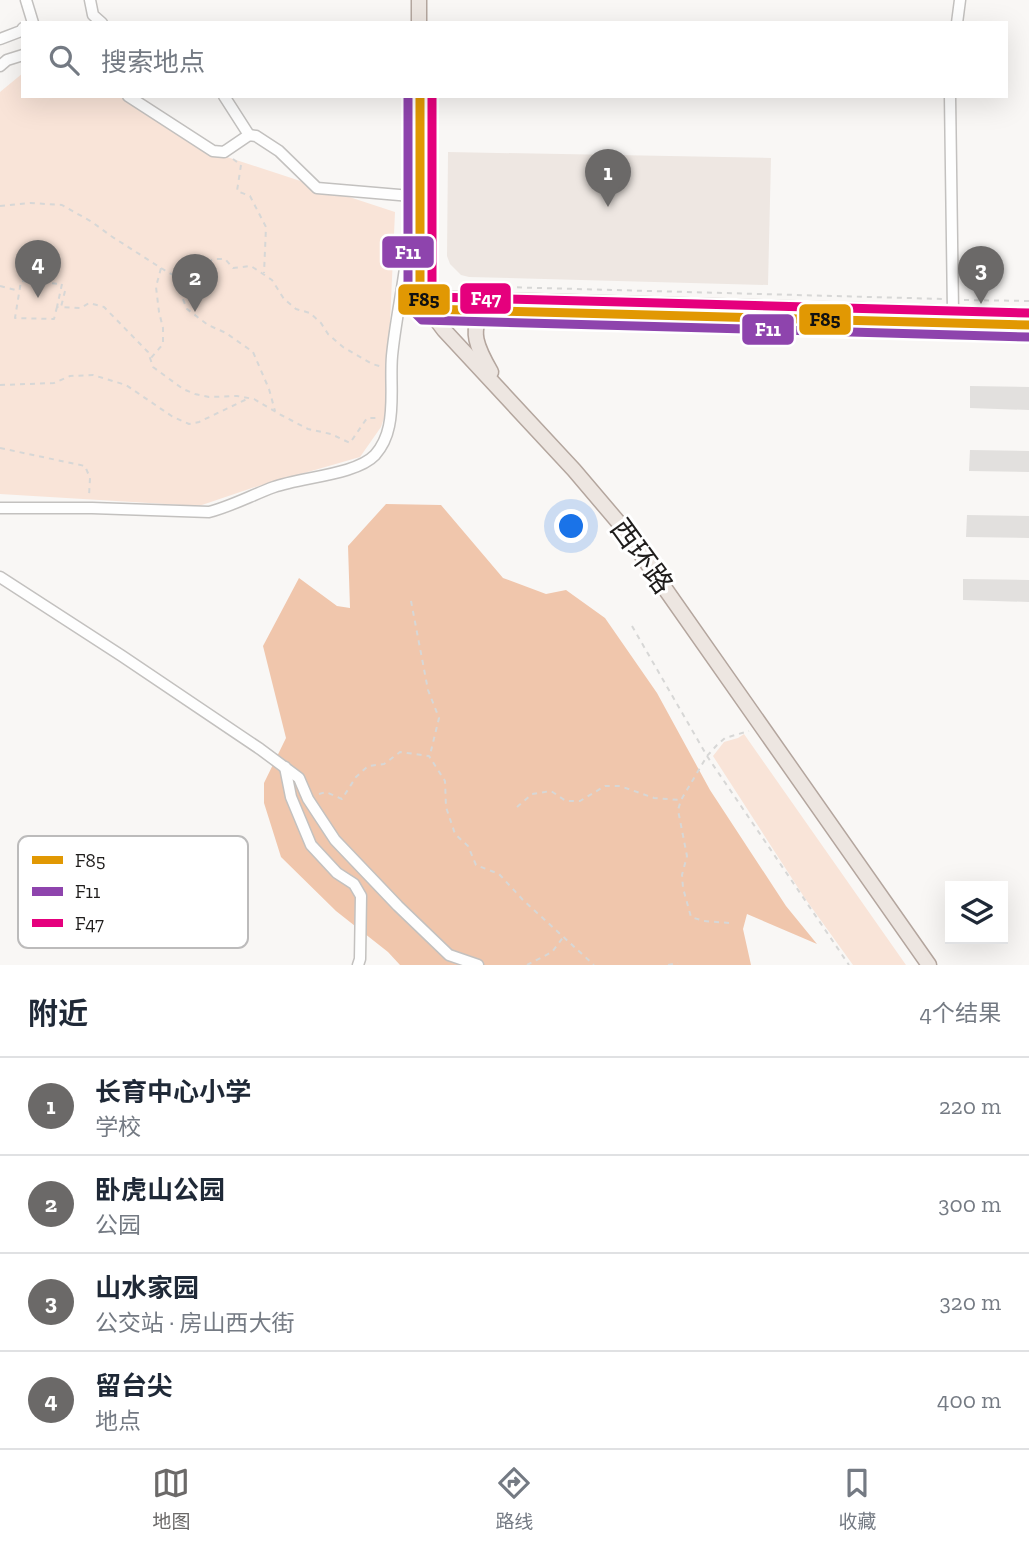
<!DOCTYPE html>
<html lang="zh">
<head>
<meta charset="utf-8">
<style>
  :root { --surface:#fff; --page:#f2f2f3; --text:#1f2937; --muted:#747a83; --line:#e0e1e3; --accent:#6b6968 }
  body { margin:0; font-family:"Zilla Slab","Noto Sans SC",serif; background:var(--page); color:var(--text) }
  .controls { position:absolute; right:21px; bottom:21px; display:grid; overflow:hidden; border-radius:0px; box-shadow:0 7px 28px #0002 }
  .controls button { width:63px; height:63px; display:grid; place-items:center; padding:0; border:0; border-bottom:2px solid var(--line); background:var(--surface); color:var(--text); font:35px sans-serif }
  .you { position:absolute; left:572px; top:527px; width:24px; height:24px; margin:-18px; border:5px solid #fff; border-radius:50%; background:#1a73e8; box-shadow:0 0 0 10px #1a73e833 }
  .badge { display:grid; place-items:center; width:46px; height:46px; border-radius:50%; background:var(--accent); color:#fff; font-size:23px; font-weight:700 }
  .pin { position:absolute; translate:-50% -58px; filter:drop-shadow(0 2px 4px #0008) }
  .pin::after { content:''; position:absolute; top:37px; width:24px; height:21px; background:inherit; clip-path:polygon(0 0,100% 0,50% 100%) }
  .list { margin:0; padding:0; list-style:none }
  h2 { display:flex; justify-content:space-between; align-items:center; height:91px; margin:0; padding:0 28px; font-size:30px }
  h2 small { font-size:23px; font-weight:400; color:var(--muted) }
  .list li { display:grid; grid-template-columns:46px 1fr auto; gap:21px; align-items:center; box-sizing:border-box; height:98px; padding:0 28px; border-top:2px solid var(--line) }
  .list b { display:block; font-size:26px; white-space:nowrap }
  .list p { margin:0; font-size:23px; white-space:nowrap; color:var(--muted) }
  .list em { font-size:23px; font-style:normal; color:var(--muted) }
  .icon { flex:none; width:38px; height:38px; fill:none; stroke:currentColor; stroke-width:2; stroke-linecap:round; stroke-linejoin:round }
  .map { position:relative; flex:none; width:1029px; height:965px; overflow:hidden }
  .search { position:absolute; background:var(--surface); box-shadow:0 7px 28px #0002; left:21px; right:21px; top:21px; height:77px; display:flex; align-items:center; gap:18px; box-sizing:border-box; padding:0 24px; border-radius:0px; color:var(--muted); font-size:26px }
  .sheet { height:483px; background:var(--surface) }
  nav { display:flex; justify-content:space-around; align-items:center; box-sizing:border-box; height:98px; border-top:2px solid var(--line); background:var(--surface); font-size:19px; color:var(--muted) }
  nav a { display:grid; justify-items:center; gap:4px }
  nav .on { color:var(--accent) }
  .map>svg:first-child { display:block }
  .built { fill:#eee7e2 }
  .green { fill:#f9e4d8 }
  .forest { fill:#f0c6ac }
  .building { fill:#e2e0de }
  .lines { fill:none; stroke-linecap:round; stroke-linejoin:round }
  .minor-casing { stroke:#c3c1bf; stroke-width:13 }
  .major-casing { stroke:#b4a69e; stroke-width:17 }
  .path { stroke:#d7d7d6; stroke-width:2; stroke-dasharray:5 5; stroke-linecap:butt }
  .minor { stroke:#fefefe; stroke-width:10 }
  .major { stroke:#ede6e1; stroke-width:14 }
  .bus-1-casing { stroke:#fff; stroke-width:14 }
  .bus-2-casing { stroke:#fff; stroke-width:14 }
  .bus-3-casing { stroke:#fff; stroke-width:14 }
  .bus-1 { stroke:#e19803; stroke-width:9 }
  .bus-2 { stroke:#8e44ad; stroke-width:9 }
  .bus-3 { stroke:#e5007d; stroke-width:9 }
  .labels { text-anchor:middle; stroke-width:6; stroke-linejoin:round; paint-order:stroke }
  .street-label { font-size:28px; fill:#1f1d1c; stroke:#fff }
  .key { fill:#fff; stroke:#bcbbbb; stroke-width:2 }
  .key-label { font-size:19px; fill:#1f1d1c }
  .line-badge { stroke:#fff; stroke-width:2.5 }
  .badge-label { font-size:19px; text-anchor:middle; font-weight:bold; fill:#fff }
  .pale-badge-label { font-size:19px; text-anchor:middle; font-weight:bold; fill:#111 }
</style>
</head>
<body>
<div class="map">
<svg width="1029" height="965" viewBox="0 0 1029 965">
  <rect width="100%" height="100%" fill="#f9f7f5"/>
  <polygon class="built" points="448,152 771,158 768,285 469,277 461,275 450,264 447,256"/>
  <g class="green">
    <polygon points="23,73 23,96 125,96 227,157 395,212 386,412 381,427 360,457 252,488 199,506 0,494 0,92"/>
    <polygon points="744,734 906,965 853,965 804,897 713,756 724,742 738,738"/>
  </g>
  <polygon class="forest" points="386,504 441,505 503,578 546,594 566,590 605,618 657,693 710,790 786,906 817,944 747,914 743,929 751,965 400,965 388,952 336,911 281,857 264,803 264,783 286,738 263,646 299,578 337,606 350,608 348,546"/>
  <g class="building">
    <polygon points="970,386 1029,387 1029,410 970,408"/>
    <polygon points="970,450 1029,451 1029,472 969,471"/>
    <polygon points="967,515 1029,516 1029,538 966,537"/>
    <polygon points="963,579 1029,580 1029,602 963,600"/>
  </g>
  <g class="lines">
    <g class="minor-casing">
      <g id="minor">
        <polyline points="26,0 33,23"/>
        <polyline points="90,0 93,15 102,23"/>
        <polyline points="957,23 960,0"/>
        <polyline points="0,39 21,31 23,28"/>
        <polyline points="0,66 7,60 23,55"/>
        <polyline points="128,96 213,151 224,152 249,135 256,136 279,151 317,188 411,196"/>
        <polyline points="224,96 249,135"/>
        <polyline points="950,96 953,312"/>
        <path d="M0,508H92L209,512C232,506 252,495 274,487C301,477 356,475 375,455C382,447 387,436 389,426C394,403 390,379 392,356C395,324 402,293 406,261C409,239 409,218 411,196L420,186"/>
        <polyline points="0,577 122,656 260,749 299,778 308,799 335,840 398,906 449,955 478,965"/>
        <polyline points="285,767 291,797 311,845 337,873 354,884 361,896 360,959 358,965"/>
      </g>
    </g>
    <g class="major-casing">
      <g id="major">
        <polyline points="419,0 419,23"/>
        <polyline points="420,96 420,287 426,306 444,330 574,470 619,523 929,965"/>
        <polyline points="423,298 1029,315"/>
        <polyline points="427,309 1029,325"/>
        <path d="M489,310C464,325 480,353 491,372"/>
      </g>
    </g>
    <g class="path">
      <polyline points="233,159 241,165 237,191 250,196 266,227 264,273"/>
      <polyline points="0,206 30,203 62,205 92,222 111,236 161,268 156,287 159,312 163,328 163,344 151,358"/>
      <polyline points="161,268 173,275 187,309 208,325 226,333 253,352 269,389 275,411"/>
      <polyline points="173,275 187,264 198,267 214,259 225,259 233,268 251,266 272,280 284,299 296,309 310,313 321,323 328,334 343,347 372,364 383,367"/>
      <polyline points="0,286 19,291"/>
      <polyline points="467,286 944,299"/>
      <polyline points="65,291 61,307 81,308 89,303 104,307 148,352 153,367 183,389 195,394 209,397 237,396 254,399 281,415 308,429 331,434 350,443 367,418 379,418"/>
      <polyline points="964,300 1029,301"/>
      <polyline points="57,307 54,319 15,318 21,281 62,284 57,307 60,307"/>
      <polyline points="0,385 54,383 70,376 93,375 126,385 173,417 189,424 199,422 247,399"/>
      <polyline points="0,448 85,466 90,478 89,496"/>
      <polyline points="411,601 428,690 439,718 430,755"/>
      <polyline points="632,626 707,756 849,965"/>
      <polyline points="319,794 326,792 342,799 356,777 368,766 384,764 400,752 429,756 445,781 446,807 455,834 468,846 476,865 499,874 523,900 594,965"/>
      <polyline points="517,807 532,794 551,791 566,801 580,801 605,786 620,786 654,798 680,800"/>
      <polyline points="729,923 704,921 691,917 683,888 682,875 687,856 678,810 681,800 707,756 717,745 725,738 749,731"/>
      <polyline points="527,965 552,952 564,936"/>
      <polyline points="668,965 678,963"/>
    </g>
    <use href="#minor" class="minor"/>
    <use href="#major" class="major"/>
    <g class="bus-1-casing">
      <polyline id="bus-1" points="420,96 420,287 427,309 1029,325"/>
    </g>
    <g class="bus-2-casing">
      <polyline id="bus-2" points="408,96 408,288 416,314 422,320 1029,337"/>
    </g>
    <g class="bus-3-casing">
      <polyline id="bus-3" points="432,96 432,285 436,297 1029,313"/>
    </g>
    <use href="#bus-1" class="bus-1"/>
    <use href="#bus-2" class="bus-2"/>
    <use href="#bus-3" class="bus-3"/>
  </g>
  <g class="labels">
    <g class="street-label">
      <text transform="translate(642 556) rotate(54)" y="10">西环路</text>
    </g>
  </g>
  <rect x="18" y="836" width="230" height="112" rx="10" class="key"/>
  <rect x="32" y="856" width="31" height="8" fill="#e19803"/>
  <rect x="32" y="887" width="31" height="9" fill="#8e44ad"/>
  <rect x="32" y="919" width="31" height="8" fill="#e5007d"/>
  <g class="key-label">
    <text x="75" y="867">F85</text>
    <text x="75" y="898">F11</text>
    <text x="75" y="930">F47</text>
  </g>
  <g class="line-badge">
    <rect x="381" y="235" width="54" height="34" rx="7" fill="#8e44ad"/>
    <rect x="459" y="282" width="53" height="33" rx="7" fill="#e5007d"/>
    <rect x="397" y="283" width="54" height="33" rx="7" fill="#e19803"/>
    <rect x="798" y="303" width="54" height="33" rx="7" fill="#e19803"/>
    <rect x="741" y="313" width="54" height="33" rx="7" fill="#8e44ad"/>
  </g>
  <g class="badge-label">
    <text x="408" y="259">F11</text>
    <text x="486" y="305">F47</text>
    <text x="768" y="336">F11</text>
  </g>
  <g class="pale-badge-label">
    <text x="424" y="306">F85</text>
    <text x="825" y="326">F85</text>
  </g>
</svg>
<div class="controls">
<button><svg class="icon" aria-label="layers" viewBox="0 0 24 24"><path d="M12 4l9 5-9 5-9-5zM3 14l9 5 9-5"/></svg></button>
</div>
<div class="you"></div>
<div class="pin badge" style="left:608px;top:207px">1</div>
<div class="pin badge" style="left:195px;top:312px">2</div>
<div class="pin badge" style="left:981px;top:304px">3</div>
<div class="pin badge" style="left:38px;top:298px">4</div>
<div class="search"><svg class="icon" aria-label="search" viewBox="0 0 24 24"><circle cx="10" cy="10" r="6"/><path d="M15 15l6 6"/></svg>搜索地点</div>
</div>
<section class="sheet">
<h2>附近<small>4个结果</small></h2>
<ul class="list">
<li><span class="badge">1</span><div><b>长育中心小学</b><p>学校</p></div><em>220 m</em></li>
<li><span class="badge">2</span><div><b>卧虎山公园</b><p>公园</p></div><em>300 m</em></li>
<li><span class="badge">3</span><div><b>山水家园</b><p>公交站 · 房山西大街</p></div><em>320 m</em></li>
<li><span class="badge">4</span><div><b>留台尖</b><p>地点</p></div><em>400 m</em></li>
</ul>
</section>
<nav>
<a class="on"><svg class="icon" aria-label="map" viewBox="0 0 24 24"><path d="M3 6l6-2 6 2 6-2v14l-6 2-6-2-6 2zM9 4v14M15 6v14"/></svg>地图</a>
<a><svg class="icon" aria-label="directions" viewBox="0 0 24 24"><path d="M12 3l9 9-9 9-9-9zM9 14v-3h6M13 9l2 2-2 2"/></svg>路线</a>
<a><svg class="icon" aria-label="saved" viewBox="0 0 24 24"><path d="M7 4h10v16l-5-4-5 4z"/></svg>收藏</a>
</nav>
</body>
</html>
